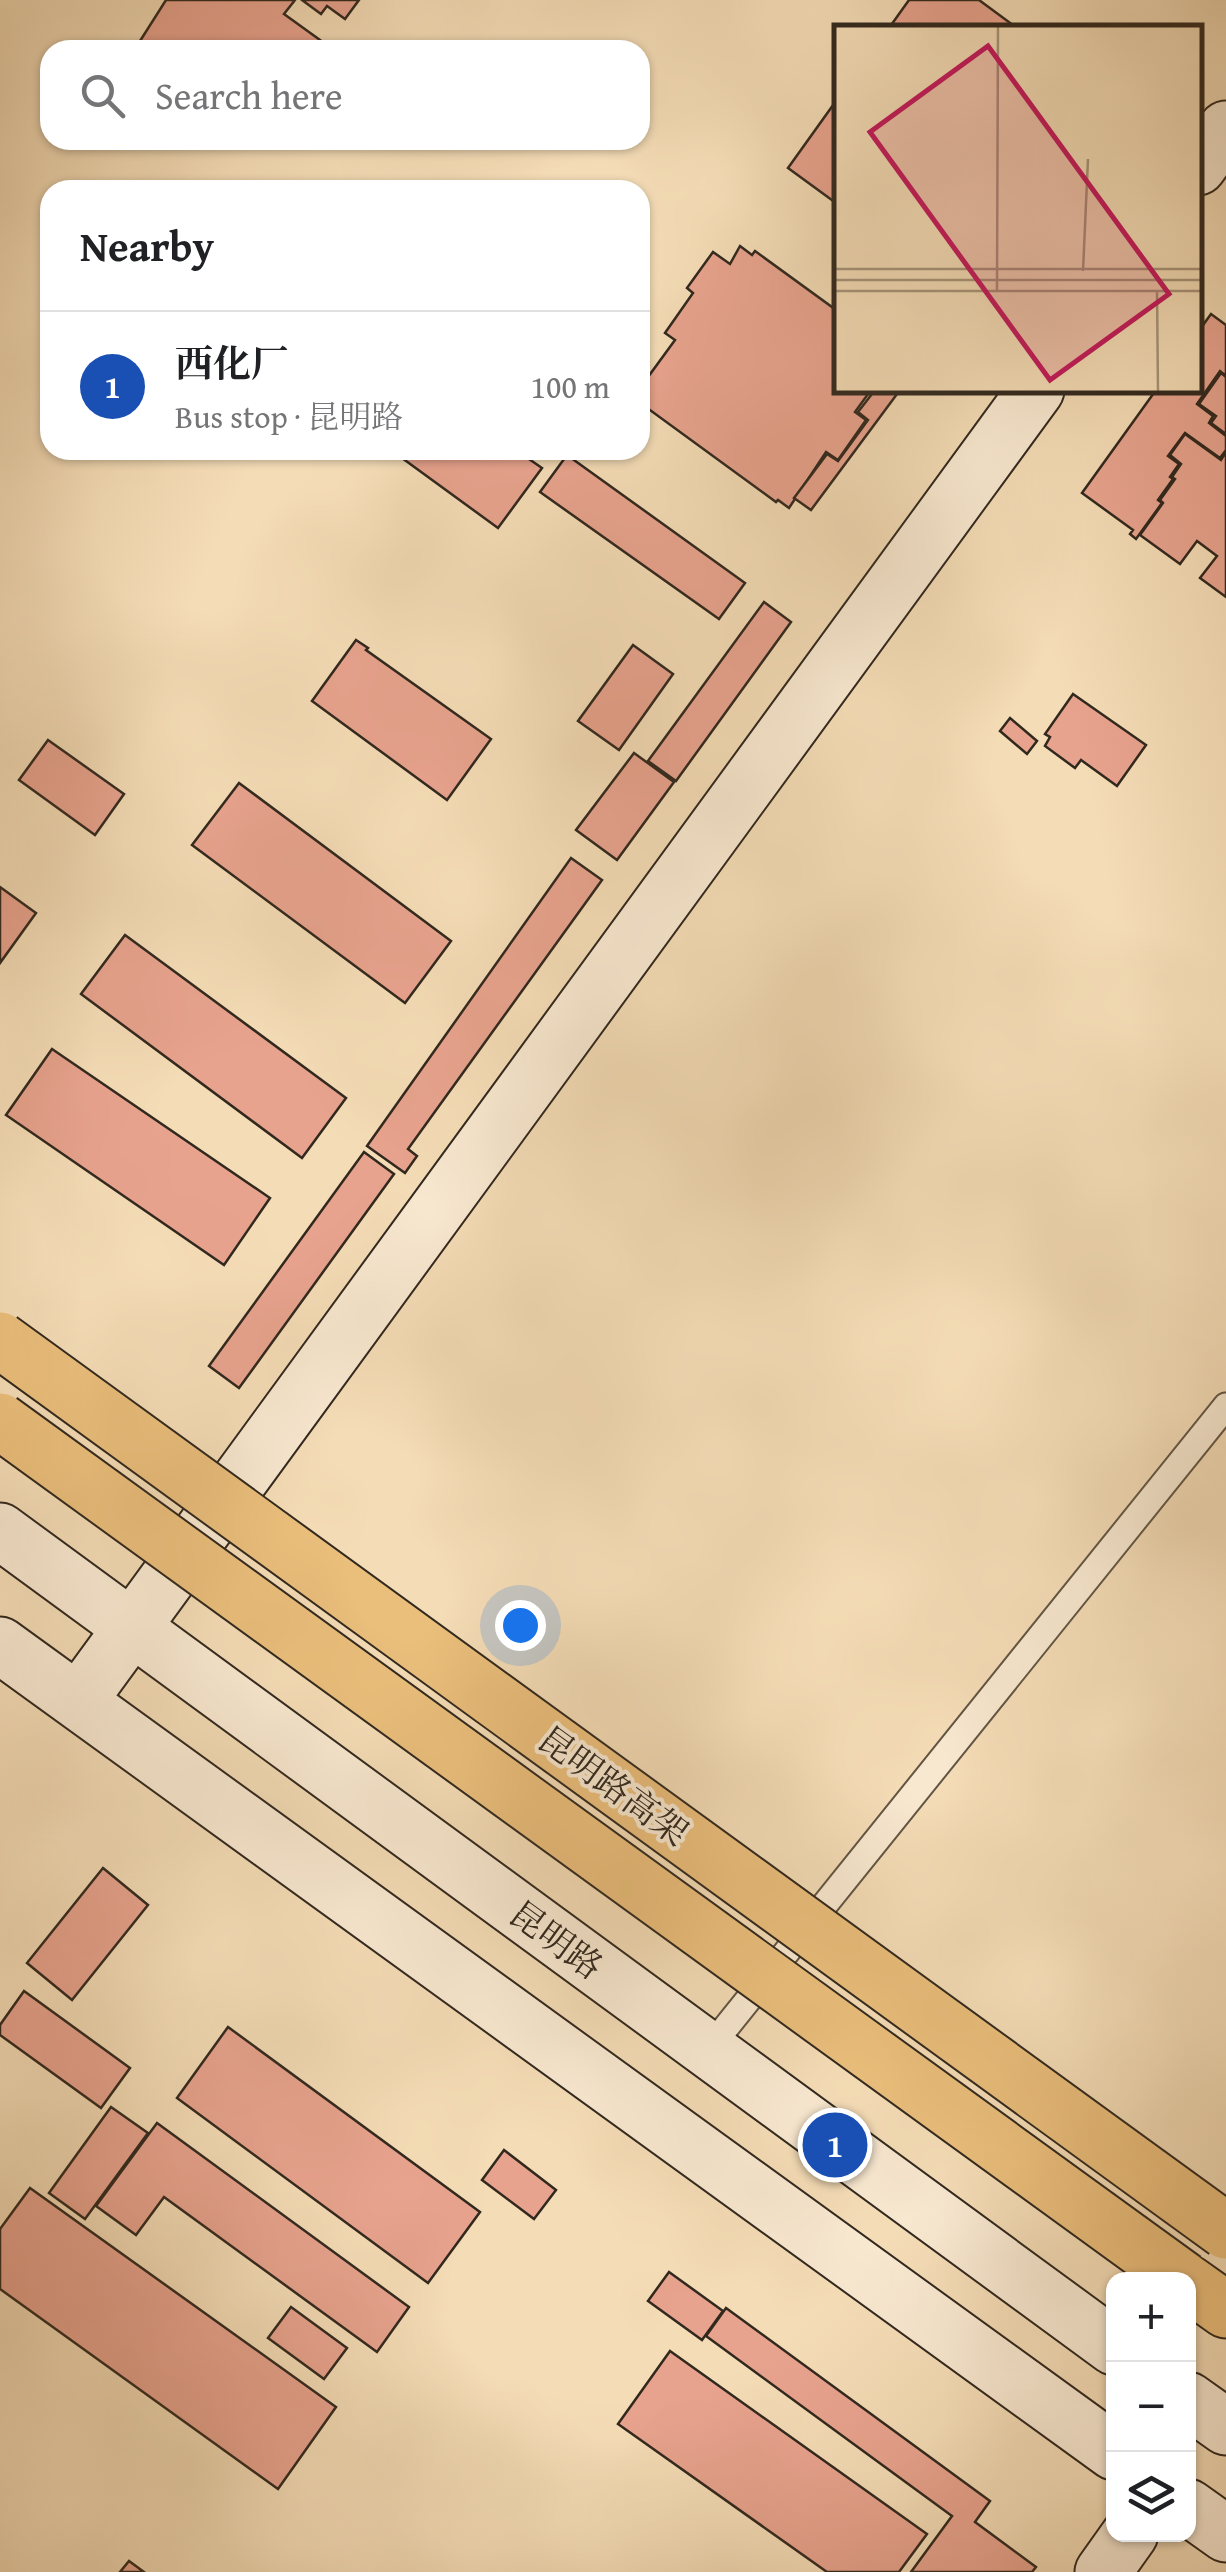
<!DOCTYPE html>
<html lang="en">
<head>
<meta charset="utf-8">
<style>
  :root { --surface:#fff; --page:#f6f6f6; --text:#202124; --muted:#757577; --line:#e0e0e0; --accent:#8f2418 }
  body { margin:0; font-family:"Gentium Book Plus","Noto Serif SC",serif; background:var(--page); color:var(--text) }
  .controls { position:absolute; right:30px; bottom:30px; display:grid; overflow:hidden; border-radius:20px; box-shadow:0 2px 8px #0004 }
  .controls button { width:90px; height:90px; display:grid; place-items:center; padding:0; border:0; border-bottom:2px solid var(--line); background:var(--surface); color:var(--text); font:50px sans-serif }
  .you { position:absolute; left:520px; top:1625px; width:35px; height:35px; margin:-25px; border:8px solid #fff; border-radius:50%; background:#1a73e8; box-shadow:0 0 0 15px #1a73e833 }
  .badge { display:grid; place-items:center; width:65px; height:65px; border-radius:50%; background:var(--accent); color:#fff; font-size:32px; font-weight:700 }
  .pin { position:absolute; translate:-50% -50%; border:5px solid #fff; box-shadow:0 2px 10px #0006 }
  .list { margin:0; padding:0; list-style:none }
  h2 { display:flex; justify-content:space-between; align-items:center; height:130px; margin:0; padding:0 40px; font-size:42px }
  h2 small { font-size:32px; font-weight:400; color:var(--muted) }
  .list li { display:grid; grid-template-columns:65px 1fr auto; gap:30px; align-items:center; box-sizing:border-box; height:150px; padding:0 40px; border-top:2px solid var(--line) }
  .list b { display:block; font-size:38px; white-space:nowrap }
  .list p { margin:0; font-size:32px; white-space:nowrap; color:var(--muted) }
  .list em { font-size:32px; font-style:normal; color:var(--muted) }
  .icon { flex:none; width:55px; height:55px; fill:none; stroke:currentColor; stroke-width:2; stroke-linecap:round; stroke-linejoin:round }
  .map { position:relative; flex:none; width:1226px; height:2572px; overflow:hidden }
  .search { position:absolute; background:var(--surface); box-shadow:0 2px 8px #0004; left:40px; top:40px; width:610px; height:110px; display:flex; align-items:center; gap:25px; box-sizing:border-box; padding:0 35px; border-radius:30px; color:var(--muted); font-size:38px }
  .panel { position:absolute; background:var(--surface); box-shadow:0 2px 8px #0004; left:40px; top:180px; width:610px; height:280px; border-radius:30px }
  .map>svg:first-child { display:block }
  .building { fill:#e8a38e; stroke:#31281e; stroke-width:2.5 }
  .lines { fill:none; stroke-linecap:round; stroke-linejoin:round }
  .lane-casing { stroke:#625544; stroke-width:29 }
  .secondary-casing { stroke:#31281e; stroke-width:59 }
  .highway-casing { stroke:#31281e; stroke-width:59 }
  .lane { stroke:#f8e8d0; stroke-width:25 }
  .secondary { stroke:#f8e8d0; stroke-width:55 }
  .highway { stroke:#eabe7b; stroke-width:55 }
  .highway-bridge-casing { stroke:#31281e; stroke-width:59; stroke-linecap:butt }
  .highway-bridge { stroke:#eabe7b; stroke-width:55 }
  .labels { text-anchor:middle; stroke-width:8; stroke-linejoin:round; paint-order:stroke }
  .street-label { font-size:35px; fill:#31281e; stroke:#f8e8d0 }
  .inset-road { fill:none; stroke:#a69479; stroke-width:2.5 }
  .view { fill:#c2185b; fill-opacity:0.15; stroke:#c2185b; stroke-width:5 }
  .inset-edge { fill:none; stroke:#31281e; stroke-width:5 }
</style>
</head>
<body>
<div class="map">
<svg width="1226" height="2572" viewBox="0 0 1226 2572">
  <rect width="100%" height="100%" fill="#f4dcb6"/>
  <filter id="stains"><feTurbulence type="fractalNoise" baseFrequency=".002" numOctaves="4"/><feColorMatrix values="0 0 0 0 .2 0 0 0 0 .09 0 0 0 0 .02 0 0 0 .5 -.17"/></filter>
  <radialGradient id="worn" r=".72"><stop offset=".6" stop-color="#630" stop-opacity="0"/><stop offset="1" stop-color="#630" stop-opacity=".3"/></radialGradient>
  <g class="building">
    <polygon points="166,0 295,0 284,14 320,40 312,50 152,50 140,41"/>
    <polygon points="302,0 359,0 345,19 327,6 321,14"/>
    <polygon points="909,0 979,0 1017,28 889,28"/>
    <polygon points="836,101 836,203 788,168"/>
    <polygon points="740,246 752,255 755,251 836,310 836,390 871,390 855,412 866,420 838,460 826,452 789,508 778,500 776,502 643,405 640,400 640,388 675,340 665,333 693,293 687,288 713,252 730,264"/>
    <polygon points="1211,314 1226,325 1226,376 1220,371 1197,404 1213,416 1209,423 1226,436 1226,450 1220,458 1185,433 1168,456 1179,464 1170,477 1173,479 1158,500 1162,503 1136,539 1130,534 1133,530 1082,493 1156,390 1198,390 1198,332"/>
    <polygon points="1221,373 1226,377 1226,434 1211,423 1216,416 1199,404"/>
    <polygon points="875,390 900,390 811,510 794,498 827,454 838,461 868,420 858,412"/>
    <polygon points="1185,434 1221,460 1226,452 1226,597 1200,578 1217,556 1197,541 1180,564 1140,535 1163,503 1160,500 1175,479 1172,477 1181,464 1170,455"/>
    <polygon points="391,450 516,450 542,468 498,528"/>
    <polygon points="567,455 745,583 719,619 540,492"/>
    <polygon points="764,602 791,622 676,781 648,761"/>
    <polygon points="356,640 368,648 366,650 491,739 447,800 312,701"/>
    <polygon points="633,645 673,674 619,750 578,721"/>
    <polygon points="1073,694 1146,745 1117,786 1081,760 1075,768 1045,746 1050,737 1045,734"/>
    <polygon points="1010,718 1037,741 1027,754 1000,731"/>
    <polygon points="48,740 124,794 95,835 19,780"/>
    <polygon points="634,753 674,782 617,860 576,830"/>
    <polygon points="239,783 451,941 405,1003 192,845"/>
    <polygon points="571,858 602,880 408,1149 417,1156 405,1173 367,1146"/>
    <polygon points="0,887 36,913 0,963"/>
    <polygon points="125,935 346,1098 302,1158 81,994"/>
    <polygon points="52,1049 270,1198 224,1265 6,1115"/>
    <polygon points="364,1152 394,1174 239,1388 209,1366"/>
    <polygon points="103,1868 148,1905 72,2000 27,1963"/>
    <polygon points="24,1991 130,2068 101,2108 0,2035 0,2025"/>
    <polygon points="228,2027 480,2212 428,2283 177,2098"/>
    <polygon points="111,2107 148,2133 85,2219 49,2193"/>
    <polygon points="157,2123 409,2307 377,2352 164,2197 136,2235 96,2206"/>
    <polygon points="504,2150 556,2190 534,2219 482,2180"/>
    <polygon points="30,2188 336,2407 278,2489 0,2289 0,2229"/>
    <polygon points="669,2272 723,2311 702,2340 648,2301"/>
    <polygon points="291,2307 347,2348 324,2379 268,2338"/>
    <polygon points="726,2308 990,2501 975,2522 1036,2567 1032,2572 911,2572 952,2516 706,2336"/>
    <polygon points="670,2351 927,2534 899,2572 827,2572 618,2424"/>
    <polygon points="129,2561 144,2572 120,2572"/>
  </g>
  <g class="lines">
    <g class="lane-casing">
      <polyline id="lane" points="707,2051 1226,1406"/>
    </g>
    <g class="secondary-casing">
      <g id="secondary">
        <polyline points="1198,167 1226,129"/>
        <polyline points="0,1531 1114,2347"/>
        <polyline points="0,1645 1114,2452"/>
        <polyline points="79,1700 1036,390"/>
        <polyline points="1188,2400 1226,2427"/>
        <polyline points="1188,2507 1226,2534"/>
        <polyline points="1103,2572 1130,2534"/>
      </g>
    </g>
    <g class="highway-casing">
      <polyline id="highway" points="1188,2283 1226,2310"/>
    </g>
    <use href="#lane" class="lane"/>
    <use href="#secondary" class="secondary"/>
    <use href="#highway" class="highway"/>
    <g class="highway-bridge-casing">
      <g id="highway-bridge">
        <polyline points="0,1340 1226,2231"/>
        <polyline points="0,1421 1184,2280"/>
      </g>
    </g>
    <use href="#highway-bridge" class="highway-bridge"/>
  </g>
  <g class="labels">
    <g class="street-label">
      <text transform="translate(613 1786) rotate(36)" y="12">昆明路高架</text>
      <text transform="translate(556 1940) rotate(36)" y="12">昆明路</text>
    </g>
  </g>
  <g transform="translate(834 25)">
    <rect width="368" height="368" fill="#f4dcb6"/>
    <path class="inset-road" d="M0,244H368M249,246L254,134M0,255H368M323,265L324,367M0,266H368M163,266L164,1"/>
    <path class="view" d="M154,21L335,269L216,355L36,107Z"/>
    <rect width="368" height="368" class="inset-edge"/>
  </g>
  <rect width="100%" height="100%" filter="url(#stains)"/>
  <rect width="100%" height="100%" fill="url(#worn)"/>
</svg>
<div class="controls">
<button>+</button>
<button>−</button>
<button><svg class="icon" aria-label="layers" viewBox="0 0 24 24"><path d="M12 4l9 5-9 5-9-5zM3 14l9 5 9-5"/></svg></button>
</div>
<div class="you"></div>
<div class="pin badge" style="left:835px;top:2145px;background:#1a4fb4">1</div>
<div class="search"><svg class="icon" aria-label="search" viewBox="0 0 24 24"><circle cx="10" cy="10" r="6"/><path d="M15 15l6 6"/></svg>Search here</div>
<section class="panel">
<h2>Nearby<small></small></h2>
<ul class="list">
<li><span class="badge" style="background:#1a4fb4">1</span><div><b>西化厂</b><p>Bus stop · 昆明路</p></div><em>100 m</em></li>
</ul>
</section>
</div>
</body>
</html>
